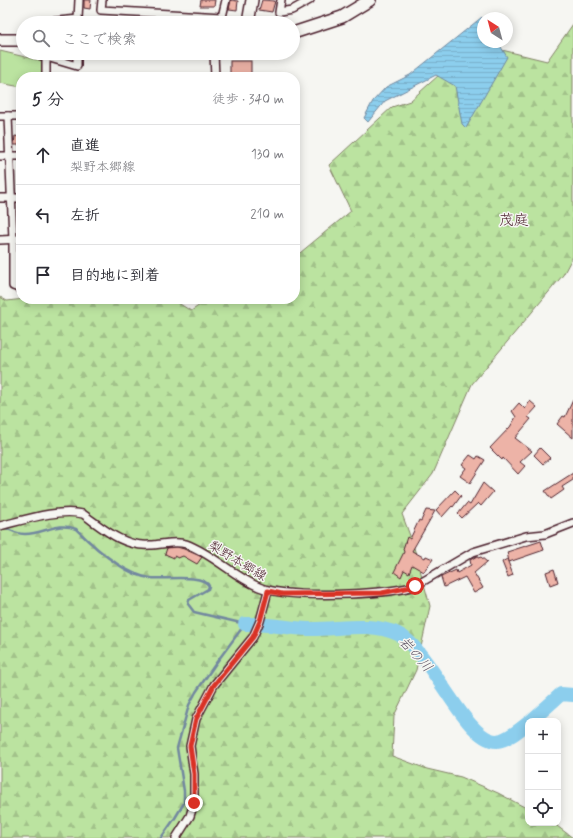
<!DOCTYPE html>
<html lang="ja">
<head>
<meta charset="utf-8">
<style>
  :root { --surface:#fff; --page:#f7f7f7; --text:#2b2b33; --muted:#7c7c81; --line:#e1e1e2 }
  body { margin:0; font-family:Mynerve,"Klee One",sans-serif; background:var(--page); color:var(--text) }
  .controls { position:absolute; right:12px; bottom:12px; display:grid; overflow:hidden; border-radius:8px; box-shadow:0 2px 10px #0003 }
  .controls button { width:36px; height:36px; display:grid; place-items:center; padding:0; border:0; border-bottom:1px solid var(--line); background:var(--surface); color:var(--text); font:20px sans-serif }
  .compass { position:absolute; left:477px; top:12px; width:36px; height:36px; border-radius:50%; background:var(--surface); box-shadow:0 2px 10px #0003; rotate:324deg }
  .stop { position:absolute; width:12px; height:12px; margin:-9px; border:3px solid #d93025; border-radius:50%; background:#fff }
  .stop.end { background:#d93025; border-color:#fff; box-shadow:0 1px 4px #0008 }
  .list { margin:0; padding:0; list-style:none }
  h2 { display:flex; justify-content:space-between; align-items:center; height:52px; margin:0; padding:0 16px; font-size:17px }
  h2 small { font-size:13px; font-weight:400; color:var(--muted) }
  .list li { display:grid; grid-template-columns:26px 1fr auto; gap:12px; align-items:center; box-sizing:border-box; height:60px; padding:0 16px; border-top:1px solid var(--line) }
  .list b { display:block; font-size:15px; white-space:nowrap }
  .list p { margin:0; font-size:13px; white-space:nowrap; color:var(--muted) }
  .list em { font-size:13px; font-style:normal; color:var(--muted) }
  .icon { flex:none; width:22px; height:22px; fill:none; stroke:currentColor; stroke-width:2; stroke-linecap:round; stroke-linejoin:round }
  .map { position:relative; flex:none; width:573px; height:838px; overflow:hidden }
  .search { position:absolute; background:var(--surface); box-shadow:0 2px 10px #0003; left:16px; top:16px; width:284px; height:44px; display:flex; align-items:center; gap:10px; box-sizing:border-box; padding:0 14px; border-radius:22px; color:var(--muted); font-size:15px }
  .panel { position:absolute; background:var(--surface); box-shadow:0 2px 10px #0003; left:16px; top:72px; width:284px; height:232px; border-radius:16px }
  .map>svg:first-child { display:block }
  .forest { fill:url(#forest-firs); stroke:#828166 }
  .park { fill:#bbe3a0; stroke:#828166 }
  .water { fill:url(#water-rules); stroke:#72889f }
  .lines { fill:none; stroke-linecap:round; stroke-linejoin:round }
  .stream { stroke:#72889f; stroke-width:2.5 }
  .river { stroke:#8cceed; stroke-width:14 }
  .building { fill:#edb3a7; stroke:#4a1f2b }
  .street-casing { stroke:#4a1f2b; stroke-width:10 }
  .secondary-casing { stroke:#4a1f2b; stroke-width:14 }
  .street { stroke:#f6f6f2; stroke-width:7 }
  .secondary { stroke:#f6f6f2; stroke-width:11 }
  .route { stroke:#d93025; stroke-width:5 }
  .labels { text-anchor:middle; stroke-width:3; stroke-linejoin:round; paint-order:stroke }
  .street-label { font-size:13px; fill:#4a1f2b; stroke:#f6f6f2 }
  .water-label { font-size:14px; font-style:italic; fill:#5e5465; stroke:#f6f6f2 }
  .quarter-label { font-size:15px; fill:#4a1f2b; stroke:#f6f6f2 }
</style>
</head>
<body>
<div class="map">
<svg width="573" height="838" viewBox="0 0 573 838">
  <defs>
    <pattern id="forest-firs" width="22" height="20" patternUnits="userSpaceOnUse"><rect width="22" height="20" fill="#bbe3a0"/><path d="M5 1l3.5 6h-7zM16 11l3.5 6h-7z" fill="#a2c28a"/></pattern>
    <pattern id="water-rules" width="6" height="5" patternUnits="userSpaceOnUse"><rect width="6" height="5" fill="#8cceed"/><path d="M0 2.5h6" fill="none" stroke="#7ab0cb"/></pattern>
  </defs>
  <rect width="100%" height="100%" fill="#f6f6f2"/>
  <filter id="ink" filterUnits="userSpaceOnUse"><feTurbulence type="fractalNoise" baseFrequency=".025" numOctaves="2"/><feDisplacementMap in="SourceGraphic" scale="8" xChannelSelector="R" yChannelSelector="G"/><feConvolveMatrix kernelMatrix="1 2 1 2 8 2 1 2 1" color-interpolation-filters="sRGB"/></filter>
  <g filter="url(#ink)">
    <polygon class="forest" points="573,24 573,256 563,275 472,384 433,474 402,514 413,544 430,606 416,670 394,716 392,756 427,769 461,777 498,793 528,809 528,823 553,823 573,838 0,838 0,297 7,301 24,299 172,299 191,311 209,299 295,299 295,257 351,211 329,165 392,107 410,101 439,75 465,41 547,61"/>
    <polygon class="park" points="0,51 42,61 42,77 21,77 21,87 0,83"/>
    <polygon class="water" points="482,17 483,42 498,42 507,57 466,128 462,124 455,86 436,75 385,101 368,122 364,118 373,101 386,87 410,75"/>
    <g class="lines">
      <path class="stream" d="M4,527C11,531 18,534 25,534C44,534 58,521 76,529C93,546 125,575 150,578C163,580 203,573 209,586L208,589L189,600L188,604L194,612L245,624L216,663L196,692L189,705L177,748L184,791V803L175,818L161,838"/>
      <g class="river">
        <path d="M245,624C266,623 287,628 308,629C338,630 369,621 398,634C430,649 465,742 497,741C508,740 519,730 528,723"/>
        <polyline points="531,721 561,694 573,695"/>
      </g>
    </g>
    <g class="building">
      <polygon points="84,0 91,0 90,9 84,8"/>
      <polygon points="201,0 215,0 214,6 200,6"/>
      <polygon points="231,0 238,1 237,10 229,9"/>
      <polygon points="262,0 275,1 272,12 259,10"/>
      <rect x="230" y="61" width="21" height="16"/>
      <polygon points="15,136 21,137 21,145 14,145"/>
      <rect x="18" y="254" width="3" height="21"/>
      <polygon points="573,400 573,438 557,424 563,416 565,417"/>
      <polygon points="530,401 537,407 528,417 531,419 515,438 532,451 520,462 525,466 518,474 503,458 502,460 490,448 510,427 516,417 512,411 519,403 525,409"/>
      <polygon points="540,448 550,458 543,464 534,455"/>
      <polygon points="470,455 476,459 478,456 485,460 470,483 460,476 466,468 462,465"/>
      <polygon points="573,473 573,480 562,487 564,490 551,499 545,491"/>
      <polygon points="483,483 493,492 481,506 478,503 462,518 458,514 467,503 470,505"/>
      <polygon points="455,490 461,496 453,507 452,506 442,517 436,510"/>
      <polygon points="426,510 435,511 412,551 425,558 426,556 433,559 424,572 412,565 409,573 404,570 401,577 394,572 404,552 403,549 407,537 410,539 419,520 421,521"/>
      <polygon points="541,541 544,550 509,562 507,552"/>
      <polygon points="177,547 184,549 202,557 197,564 183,556 178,558 174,556 174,558 165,554 167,548"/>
      <polygon points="477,556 478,558 481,557 487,562 474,573 483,588 474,593 465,577 444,587 441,577 456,570 457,573 471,565 470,560"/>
      <polygon points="507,559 513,575 508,577 502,562"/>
      <polygon points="554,569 558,582 550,585 546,572"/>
    </g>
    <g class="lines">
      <g class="street-casing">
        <g id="street">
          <polyline points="102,0 101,10 222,17 226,0"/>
          <polyline points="281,0 279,12 292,10 310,0"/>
          <polyline points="39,23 78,19 79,0"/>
          <polyline points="33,53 77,66 77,53"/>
          <polyline points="214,53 215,77"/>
          <polyline points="46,58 46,77"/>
          <polyline points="0,116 21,116"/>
          <polyline points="8,116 13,239 13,286 21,289"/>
          <polyline points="0,156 21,156"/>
          <polyline points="0,198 21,198"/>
          <polyline points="0,240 21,239"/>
          <path d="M0,526C24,520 60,508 83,514C104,529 123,547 150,545C162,545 175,540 186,544C213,554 233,576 259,587C287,599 386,595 415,586L473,552L526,536L545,534L573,523"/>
          <polyline points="176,838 190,816 194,803 194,774 190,746 196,719 214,685 253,637 260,621 268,591"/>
        </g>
      </g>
      <g class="secondary-casing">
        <g id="secondary">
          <polyline points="248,23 252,0"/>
          <polyline points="293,33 342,17 370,0"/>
          <polyline points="0,40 23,40"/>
        </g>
      </g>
      <use href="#street" class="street"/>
      <use href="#secondary" class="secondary"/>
    </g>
  </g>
  <g class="lines" filter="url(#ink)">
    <polyline class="route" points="194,803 194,774 190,746 196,719 214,685 253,637 260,621 268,591 282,594 382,593 415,586"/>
  </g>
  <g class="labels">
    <g class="street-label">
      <text transform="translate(238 560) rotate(31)" y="5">梨野本郷線</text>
    </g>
    <g class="water-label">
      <text transform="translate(416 654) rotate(48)" y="5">岩の川</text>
    </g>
    <g class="quarter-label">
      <text x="514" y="225">茂庭</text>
    </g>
  </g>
</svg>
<div class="controls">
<button>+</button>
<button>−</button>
<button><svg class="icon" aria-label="locate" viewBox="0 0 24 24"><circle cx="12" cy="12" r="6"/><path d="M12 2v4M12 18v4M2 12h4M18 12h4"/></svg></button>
</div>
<svg class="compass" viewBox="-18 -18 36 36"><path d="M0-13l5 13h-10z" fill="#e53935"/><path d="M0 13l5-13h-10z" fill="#7c7c81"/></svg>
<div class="stop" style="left:415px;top:586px"></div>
<div class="stop end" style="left:194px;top:803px"></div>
<div class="search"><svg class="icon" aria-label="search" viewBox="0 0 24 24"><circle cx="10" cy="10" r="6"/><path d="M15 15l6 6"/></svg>ここで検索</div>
<section class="panel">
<h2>5 分<small>徒歩 · 340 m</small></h2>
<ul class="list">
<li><svg class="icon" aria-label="ahead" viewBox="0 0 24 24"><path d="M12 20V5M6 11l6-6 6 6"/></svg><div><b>直進</b><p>梨野本郷線</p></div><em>130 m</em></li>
<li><svg class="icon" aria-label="left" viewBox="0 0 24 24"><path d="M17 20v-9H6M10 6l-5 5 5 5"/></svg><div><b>左折</b></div><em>210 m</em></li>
<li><svg class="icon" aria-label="arrive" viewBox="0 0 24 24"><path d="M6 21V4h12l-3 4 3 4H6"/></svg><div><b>目的地に到着</b></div></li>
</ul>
</section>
</div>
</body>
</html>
